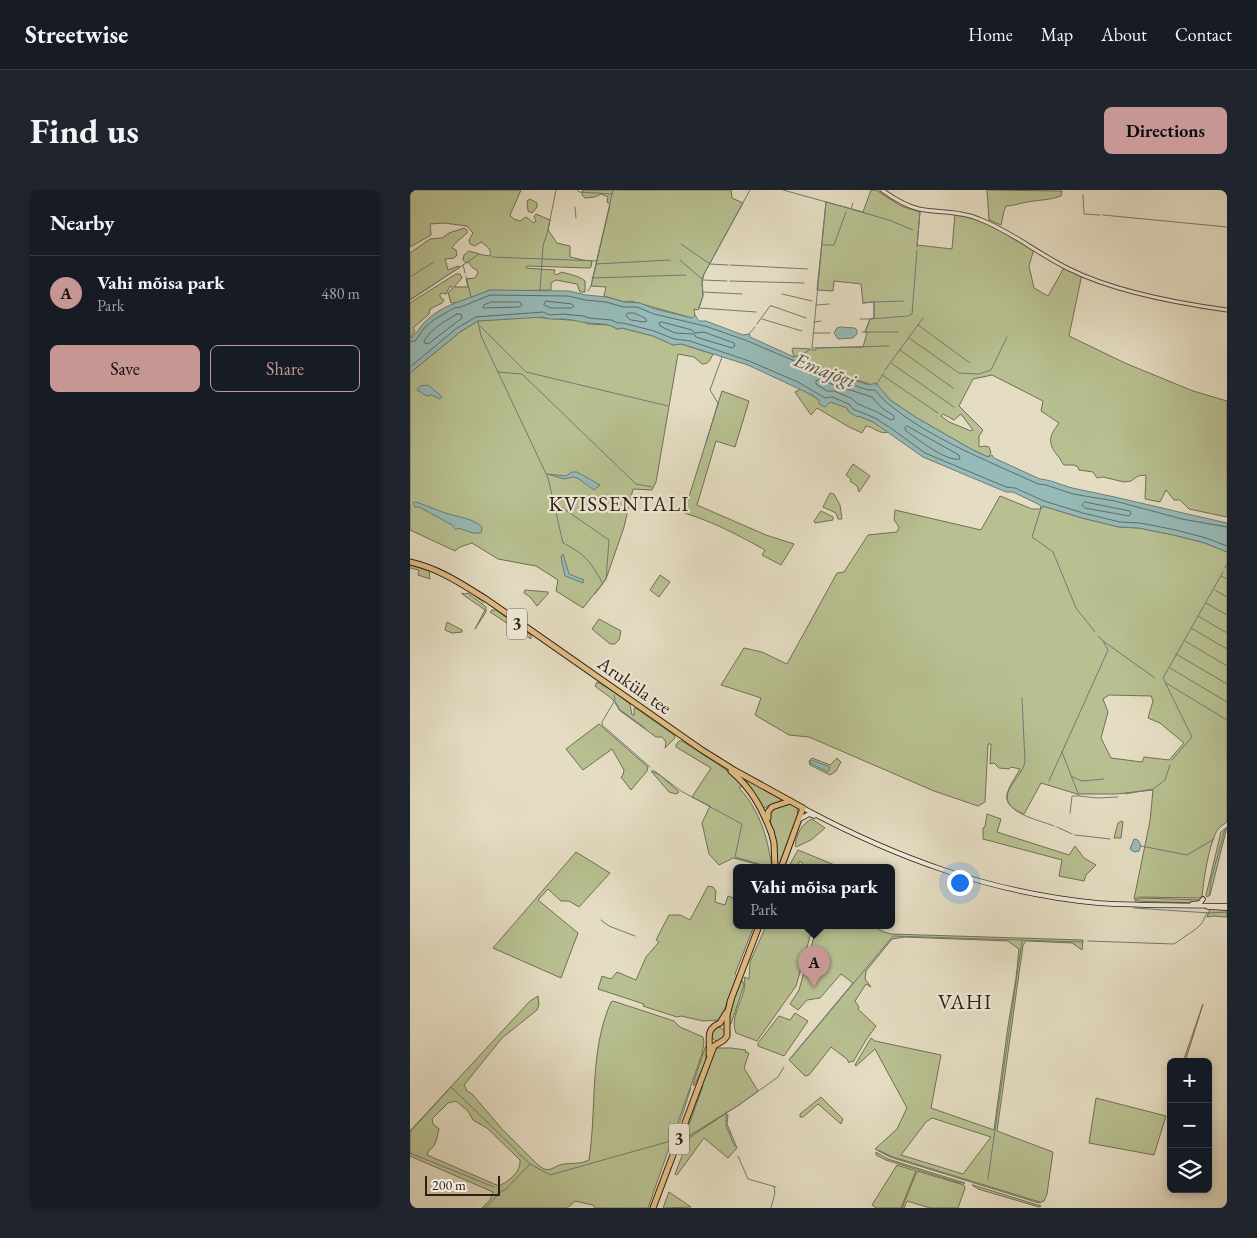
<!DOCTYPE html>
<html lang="en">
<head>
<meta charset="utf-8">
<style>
  :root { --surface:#171b24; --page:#20242c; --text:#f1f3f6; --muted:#9ea1a6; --line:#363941; --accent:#c59692 }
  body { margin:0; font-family:"EB Garamond",serif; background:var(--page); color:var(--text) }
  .controls { position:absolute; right:15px; bottom:15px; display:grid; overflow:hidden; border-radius:8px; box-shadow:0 2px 8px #0003 }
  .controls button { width:45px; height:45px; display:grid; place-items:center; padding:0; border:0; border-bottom:1px solid var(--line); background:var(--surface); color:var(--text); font:25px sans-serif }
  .scale { position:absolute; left:15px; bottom:12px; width:75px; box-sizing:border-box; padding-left:5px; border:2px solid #2d1e17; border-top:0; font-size:14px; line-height:18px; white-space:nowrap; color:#2d1e17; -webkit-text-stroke:4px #eee9d8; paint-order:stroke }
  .you { position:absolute; left:549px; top:692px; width:18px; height:18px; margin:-12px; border:4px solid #fff; border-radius:50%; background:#1a73e8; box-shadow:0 0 0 8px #1a73e833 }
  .badge { display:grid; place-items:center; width:32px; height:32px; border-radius:50%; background:var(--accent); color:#111; font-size:16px; font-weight:700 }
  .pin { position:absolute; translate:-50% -41px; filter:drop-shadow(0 1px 2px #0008) }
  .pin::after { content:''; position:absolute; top:26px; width:18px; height:15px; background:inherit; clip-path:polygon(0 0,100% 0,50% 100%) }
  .popup { position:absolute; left:323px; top:674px; width:162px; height:65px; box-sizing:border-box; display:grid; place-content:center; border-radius:8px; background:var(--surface); filter:drop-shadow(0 1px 4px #0005); font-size:16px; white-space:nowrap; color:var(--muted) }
  .popup b { font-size:19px; color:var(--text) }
  .popup::after { content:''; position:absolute; left:50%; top:100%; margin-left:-10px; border:10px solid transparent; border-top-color:var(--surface) }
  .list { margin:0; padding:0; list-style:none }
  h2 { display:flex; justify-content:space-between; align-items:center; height:65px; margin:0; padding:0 20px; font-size:21px }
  h2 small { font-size:16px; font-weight:400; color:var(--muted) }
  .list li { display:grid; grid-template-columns:32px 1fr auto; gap:15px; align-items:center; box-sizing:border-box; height:75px; padding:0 20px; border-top:1px solid var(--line) }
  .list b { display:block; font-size:19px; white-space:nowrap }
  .list p { margin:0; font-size:16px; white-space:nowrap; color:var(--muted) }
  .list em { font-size:16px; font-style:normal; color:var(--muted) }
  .actions { display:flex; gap:10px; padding:15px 20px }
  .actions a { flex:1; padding:11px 0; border:1px solid var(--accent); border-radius:8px; text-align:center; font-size:18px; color:var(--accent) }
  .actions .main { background:var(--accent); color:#111 }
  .icon { flex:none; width:28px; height:28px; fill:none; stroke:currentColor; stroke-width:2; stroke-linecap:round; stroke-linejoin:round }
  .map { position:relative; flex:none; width:817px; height:1018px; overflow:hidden; border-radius:8px }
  header { display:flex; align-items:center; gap:30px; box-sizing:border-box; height:70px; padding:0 25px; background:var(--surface); border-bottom:1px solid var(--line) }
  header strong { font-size:24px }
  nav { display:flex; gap:28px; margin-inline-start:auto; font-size:18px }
  .intro { display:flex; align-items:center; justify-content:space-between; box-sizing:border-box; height:120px; padding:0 30px }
  h1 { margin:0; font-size:35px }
  .button { padding:12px 22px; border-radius:8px; background:var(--accent); color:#111; font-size:18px; font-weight:700 }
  main { display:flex; gap:30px; padding:0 30px }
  aside { flex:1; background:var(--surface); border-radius:8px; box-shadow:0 2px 8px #0003 }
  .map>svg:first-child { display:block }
  .green { fill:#b8c091; stroke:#726f54; fill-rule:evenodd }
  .water { fill:#96bbb8; stroke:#6c7c78 }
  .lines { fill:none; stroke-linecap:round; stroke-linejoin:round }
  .shore { stroke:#626c68; stroke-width:1 }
  .stream { stroke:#6c7c78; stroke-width:1 }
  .tertiary-casing { stroke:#5b4e42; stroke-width:5 }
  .secondary-casing { stroke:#2d1e17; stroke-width:5.5 }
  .trunk-casing { stroke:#2d1e17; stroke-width:7 }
  .tertiary { stroke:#eee9d8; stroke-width:3 }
  .secondary { stroke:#eee9d8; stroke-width:4 }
  .trunk { stroke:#e2be82; stroke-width:5 }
  .labels { text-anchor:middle; stroke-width:4.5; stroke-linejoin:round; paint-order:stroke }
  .shield { fill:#eee9d8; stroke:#675b51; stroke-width:1 }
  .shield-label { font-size:18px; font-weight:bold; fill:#2d1e17 }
  .street-label { font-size:19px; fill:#2d1e17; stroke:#eee9d8 }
  .water-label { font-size:20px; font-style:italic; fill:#4c4d47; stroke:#eee9d8 }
  .quarter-label { font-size:21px; letter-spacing:1px; fill:#2d1e17; stroke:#eee9d8 }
</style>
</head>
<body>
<header>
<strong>Streetwise</strong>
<nav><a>Home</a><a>Map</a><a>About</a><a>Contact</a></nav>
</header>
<div class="intro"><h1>Find us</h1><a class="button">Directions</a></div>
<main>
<aside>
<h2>Nearby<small></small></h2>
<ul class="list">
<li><span class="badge">A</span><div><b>Vahi mõisa park</b><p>Park</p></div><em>480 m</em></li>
</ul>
<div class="actions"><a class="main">Save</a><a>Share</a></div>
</aside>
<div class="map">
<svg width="817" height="1018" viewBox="0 0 817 1018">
  <rect width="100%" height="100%" fill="#e5ddc3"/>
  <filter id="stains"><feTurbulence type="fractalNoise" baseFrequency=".004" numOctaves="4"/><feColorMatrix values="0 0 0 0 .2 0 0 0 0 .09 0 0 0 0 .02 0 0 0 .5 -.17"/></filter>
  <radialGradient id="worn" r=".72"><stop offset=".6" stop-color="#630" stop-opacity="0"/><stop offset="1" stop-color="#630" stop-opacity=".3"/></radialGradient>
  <g class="green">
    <path d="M0,0H111L100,25L104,29L110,31L116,27L124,33L126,31L124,27L126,24L140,30L138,40L147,53L160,56V67L173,70L182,71L181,77L179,78L117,76L116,78L145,80L144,83L146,85L152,82C160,85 168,85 175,91V102H170L167,94L146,90L141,93V100L91,101L80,100L49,112L41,113L38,103L43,98L40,96L36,104L32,103L30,104V107L34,110L32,113L20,119L19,124L3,138L5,141L0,148V113L46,84H50L52,88L44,97H58L56,89L65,88L68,83L67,80L63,78L58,72L56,73L53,70L54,65L59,61L73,65L80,66C82,58 76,56 71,52L65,56L60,54L59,50L63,43L57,36L34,33L20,34L21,45L0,57Z"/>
    <polygon points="173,0 321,0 322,8 333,13 294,84 292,91 293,106 288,120 284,119 285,125 282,128 221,111 214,112 194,106 196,97 181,96 200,15 197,12 198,7 191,4 185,7 175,8 172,5"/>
    <path d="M461,0H466L491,16L510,22L507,55L542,59L545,23L569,28L624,59L619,76L624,98L638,106L655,76L672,84L659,146L715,173L783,201L817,211V327L779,319L770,310H764L756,300L750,312L735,309L736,285L728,286L721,291L714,292L693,287L687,288L683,282L669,280L668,277L664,275H654C651,272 651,269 648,266C637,253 639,246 649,233L631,221L633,211L582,185L563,189L549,216L573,240L569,246V257L575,256L579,257L581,263L578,267L561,259L507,228L480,210L472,201L463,195L409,179L392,171L390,168L384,167L382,160L383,158L401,159L402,160H406V158L453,157L457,143L455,142L460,129L464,128V112L453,113L451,94L424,91L423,101L407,100L416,12L453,22ZM533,224L544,230L551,224L563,240L561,241L539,232L531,226Z"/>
    <path d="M577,0L652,1L651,6C640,10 629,10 617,12C610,13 604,16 596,16L594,21L591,35L579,30Z"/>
    <polygon points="120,9 127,13 127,17 122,23 118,21 117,11"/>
    <path d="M54,38L57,40V43C52,48 45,52 42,58L46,60L47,65L44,68L35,69L38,80L48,76L50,77L0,110V63L20,49L32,48L39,43Z"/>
    <path d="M122,127L172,131L178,134L200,135L207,139L212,138L243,146L263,155L271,154L303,164C300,170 299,174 292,174L284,167L268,164L246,292L242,300L223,299L214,337L196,389L173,418L146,401L148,390L126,376L88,369L62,353L50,357L45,361L0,340V183L50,142L68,131Z"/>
    <path d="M391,199L410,210V212H420L430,215L437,218L439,222L463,232L478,242C470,245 464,237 456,236L452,243L439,237L407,218L401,225L385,202Z"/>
    <path d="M312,201L339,211L325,257L306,251L287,315L356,345L384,354L371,375L352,365L355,360C330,346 302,331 274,323Z"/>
    <polygon points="443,274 460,286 449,302 447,296 440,291 441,289 436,285"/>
    <polygon points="420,303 424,304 430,315 432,329 428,329 426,323 413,317"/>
    <path d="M590,306L622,319H631L633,316L672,328L709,337L729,338L764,345L795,353L817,362V632C814,634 810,636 808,639C799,652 793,693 792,708L729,707L724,709L740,631L743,600L706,604H667L631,593L614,624C585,612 599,599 610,579L601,577L599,579L589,578L584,573L580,574L581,554H578L575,612L568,616L524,601L399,547L379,545L345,525L351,508L311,495L334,458L352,462L377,474L427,383L434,382L458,345L487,342L489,337L484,330L485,320L571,340ZM699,505L741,506L743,511L738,528L750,533L774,553L759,570L734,567L732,572L701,568L691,548L698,522L693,509Z"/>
    <polygon points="411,321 423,327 423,330 405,333 404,331"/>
    <polygon points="0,375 19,381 20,389 8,385 9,380 0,378"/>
    <polygon points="250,385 260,392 249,407 240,400"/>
    <polygon points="115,400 138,402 138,404 127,416 120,407 114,403"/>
    <polygon points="52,403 55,404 58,403 76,417 76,422 65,439 75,420 52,404"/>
    <polygon points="82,420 86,420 121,445 121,449 80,422"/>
    <polygon points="189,429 211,441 209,450 205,454 200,454 182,439"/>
    <polygon points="37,432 52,440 52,442 42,443 35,440"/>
    <path d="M187,492L203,501L220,514L222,525H224V518H226L264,545L265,548L255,558L256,552L252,547H246L209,520C208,510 193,503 185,496Z"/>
    <polygon points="189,534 238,577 237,581 221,600 211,587 213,585 214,580 202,559 173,580 156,559"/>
    <path d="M269,551H272C294,565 315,577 334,595L329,598C350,620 358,649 362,678L323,668L309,675L299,664L292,633L300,616L282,607L301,578L266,557V555Z"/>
    <polygon points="402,568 420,575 427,568 431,572 426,581 420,585 400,575 399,571"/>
    <polygon points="241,581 250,585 269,602 266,604 259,602"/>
    <polygon points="336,589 373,609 373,610 353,618 334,591"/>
    <polygon points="380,613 387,617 388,627 369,678 367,678 366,657 359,625 363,618"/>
    <polygon points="577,624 591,629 587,642 659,665 665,656 674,668 686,675 676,685 674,691 649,686 652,670 573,649 573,638 575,637"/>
    <path d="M402,629L415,638L401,650L386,657L385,655C387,644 391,634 402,629Z"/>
    <polygon points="712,631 713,632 711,648 704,648 708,633"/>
    <polygon points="817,637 800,705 797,707 796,705 811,642"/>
    <polygon points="388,660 432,678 397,678 390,671 386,678 378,678"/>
    <polygon points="166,662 200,683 169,717 159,711 151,711 138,699 128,710 168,743 151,788 83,758"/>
    <polygon points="298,696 303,697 306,701 305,712 315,715 318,706 326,709 326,736 344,736 325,784 328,786 310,830 293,831 271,826 267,827 233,816 234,814 188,799 192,786 201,789 207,782 226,790 236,767 249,752 246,750 259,725 270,725 280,730"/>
    <polygon points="732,708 791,710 787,713 725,711 725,710"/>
    <polygon points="800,719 817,720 817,727 803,726 797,727"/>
    <path d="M356,736H403L386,796L347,851L326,843C318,824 339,806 334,787L339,789L340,772Z"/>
    <path d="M407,736H463L474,742L481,744L673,750L672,760L662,753L619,751H616L613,755L587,941L643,962L637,1004L634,1011L629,1013L480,967L465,959L487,939L497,918L465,859L446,876L445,875L461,848L465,851L531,865L521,918L584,940L598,836L606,788L609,759L598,751L494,747L482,749L456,781L455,789L461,797L456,794L445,811L449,817L448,819L466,836L456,850L443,872L441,871L439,873L437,869L421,857L399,885L395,886L379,870L443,793L431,784L410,808L397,810L388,820L380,814L389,800ZM522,928L581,947L553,984L491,965L516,932Z"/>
    <polygon points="332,790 334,795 321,834 318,833 322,813"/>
    <path d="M128,806L129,815L127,820L92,848L54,895L57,901L62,904L92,939L127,974C140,986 143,975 154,974C164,973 171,974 179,970C187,918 179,861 201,812L203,811L264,831L270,837L293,847L294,852L292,864L238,1018H185L183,1015L165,1011L157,1018H72L80,1010L83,1002L0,966V941L120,811ZM46,911L58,921L63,930L77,938L110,970C111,982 99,991 89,996L17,965L19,960C26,957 27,947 29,939L23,934L22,929L38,913Z"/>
    <polygon points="793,814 775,872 773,872"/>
    <polygon points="385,823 398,831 374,866 348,856 348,853 369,826 380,830"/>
    <circle cx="308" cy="844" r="7"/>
    <polygon points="296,855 298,856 295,873 284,896 283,894"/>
    <polygon points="321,858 336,860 335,862 339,863 334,878 348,901 329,915 274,949 272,948 305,861 307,858"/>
    <polygon points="411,907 433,929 431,934 408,914 393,927 390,927 390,924"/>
    <polygon points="686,908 756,926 744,965 679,953"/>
    <polygon points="315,924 318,925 317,934 327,958 318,968 294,948 267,985 265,984 279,948"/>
    <polygon points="466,962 478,969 555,993 550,993 476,970 466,965"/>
    <polygon points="487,975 506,981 491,1018 466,1018 462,1015"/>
    <polygon points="507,981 554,995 555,998 548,1018 520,1018 497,1011 494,1018 492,1018"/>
    <polygon points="562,995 563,995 631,1016 629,1017 568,999"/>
    <polygon points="259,1002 281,1017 253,1018"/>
  </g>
  <g class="water">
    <path d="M80,100L159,101L176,105L197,107L214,112L230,113L245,119L282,128L285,125L289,131H296L333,145L339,144L340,145V147L384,167L390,164L392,171L409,179L459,195L466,193L480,210L507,228L561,259L578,267L582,265L584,268L630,289C643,290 655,297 667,299C717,309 767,322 817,333V362L795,353L768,346L729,338L709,337L672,328L633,316L631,319L630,315L603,302H596L513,267L463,232L449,226L447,227L439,222L437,218L420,212L415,217L409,214V210L402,205L338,175L278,156L271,154L263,155L243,146L212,138L207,139C198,133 190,134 180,133C172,133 162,129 153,129C145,129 140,130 133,127L68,131L50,142L0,183C0,173 0,161 0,151C1,147 4,145 7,142C23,116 54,111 80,100Z"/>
    <polygon points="430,137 445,138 447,140 447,144 443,148 428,149 424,143 427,138"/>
    <polygon points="18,195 30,205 32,207 30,209 21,205 17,206 7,200 10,196"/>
    <polygon points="162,282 167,282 190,295 184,300 169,289 164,287 154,289 137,284 156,286"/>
    <path d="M5,312C17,315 27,321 39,324C51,328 62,328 72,337L71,343H63L48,338L46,340L42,335L9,317H5L3,313Z"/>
    <polygon points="153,364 159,384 174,390 173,393 155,386 151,367"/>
    <polygon points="401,570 420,577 418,582 400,573"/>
    <polygon points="724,649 728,650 731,656 729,661 724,662 720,659"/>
  </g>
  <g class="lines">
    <g class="shore">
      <polygon points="136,111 162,114 164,116 161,118 141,118 134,115"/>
      <polygon points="82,112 110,112 112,115 109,117 73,118 74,115"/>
      <polygon points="218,123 224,123 235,128 237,131 234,132 221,130 216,126"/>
      <path d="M47,124H51L52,128L18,154L15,153L14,151C24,136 33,133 47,124Z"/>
      <polygon points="252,132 282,140 285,143 294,142 324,153 325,156 322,158 286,147 284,144 265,143 250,136 249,133"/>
      <path d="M0,152L5,151L15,137L25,129L44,118L51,117L80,105L158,106L175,110L196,112L213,117H227L244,124L295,136L335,150L387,172L408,183L458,200H465C474,212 485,219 497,228C538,256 583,273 628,294L636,295L663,304L705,311L772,329L817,337"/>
      <polyline points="0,177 47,138 66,127 133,122 140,125 153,124 173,126 179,128 201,130 208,133 213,133 244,141 264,149 280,151 339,171 388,192 415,208 422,207 439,214 443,219 465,228 482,239 515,263 596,297 605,298 634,311 673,323 710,332 730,333 766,340 796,348 817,356"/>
      <polygon points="409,190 462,207 472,218 484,226 484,229 481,230 467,222 448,214 441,208 424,201 417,201 406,194 406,191"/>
      <path d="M497,236L549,265L550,269C536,272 508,249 496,241L495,238Z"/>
      <polygon points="675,312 720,321 721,324 719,326 675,318 672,315"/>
    </g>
    <g class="stream">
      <polyline points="167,0 169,2 202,4"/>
      <polyline points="340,0 294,84 292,91 293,106 289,118 346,122"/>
      <polyline points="373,0 438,18"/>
      <polyline points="673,5 674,24 690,25"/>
      <polyline points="416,12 402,158 479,156"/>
      <polyline points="443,13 441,19 479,30 503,40"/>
      <polyline points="165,17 166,28"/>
      <polyline points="693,25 817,37"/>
      <polyline points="271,54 300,74 318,75"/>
      <polyline points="413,55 424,55 436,22"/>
      <polyline points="507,57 510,22"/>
      <polyline points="82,67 187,71"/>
      <polyline points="270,70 293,90 317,91"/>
      <polyline points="186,74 260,70"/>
      <polyline points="320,75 398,79"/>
      <polyline points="55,83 53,75 69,64"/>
      <polyline points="56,86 61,107"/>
      <polyline points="0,87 24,72"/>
      <polyline points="182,88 276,85"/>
      <polyline points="182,91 203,0"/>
      <polyline points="320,91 394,93"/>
      <polyline points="130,101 133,56 138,40 146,0"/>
      <polyline points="178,101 181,96"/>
      <polyline points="293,102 332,104"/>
      <polyline points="372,104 402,111"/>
      <polyline points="0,110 53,75"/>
      <polyline points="452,113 464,112"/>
      <polyline points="406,115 419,114"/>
      <polyline points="464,128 464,112 494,111"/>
      <polyline points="352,129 392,141"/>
      <polyline points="450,129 460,129"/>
      <path d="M68,131L71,146L138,288L153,353C175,364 181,372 193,394"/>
      <polyline points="404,132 411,131"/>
      <polyline points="347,134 360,116 362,116 396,128"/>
      <polyline points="508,135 560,173"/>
      <polyline points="70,136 116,182 258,216"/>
      <polyline points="452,142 488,142"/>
      <polyline points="455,142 460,129 498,126 502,124 507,60"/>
      <polyline points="403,143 420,143"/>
      <polyline points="339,144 345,137"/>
      <polyline points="499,148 549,183 569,184 581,180 597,147"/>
      <polyline points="490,160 543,198"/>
      <polyline points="392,165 399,160"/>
      <polyline points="481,173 544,217"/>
      <polyline points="475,180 513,128"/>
      <polyline points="88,182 112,184 226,294 242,297"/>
      <polyline points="472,185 528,223"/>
      <polyline points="466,195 474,183"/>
      <polyline points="296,253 308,213 300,200 312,167"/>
      <polyline points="144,312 199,350 196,389 185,404"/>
      <polyline points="631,318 622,347 643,362 666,418 685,442"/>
      <polyline points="815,378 817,374"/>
      <polyline points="811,386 817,389"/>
      <polyline points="805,400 817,407"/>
      <polyline points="60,402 74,413"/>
      <polyline points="796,413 817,425"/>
      <polyline points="788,426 817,443"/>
      <polyline points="781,438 817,459"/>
      <polyline points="693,451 745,488"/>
      <polyline points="775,451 817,476"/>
      <polyline points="766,464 817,494"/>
      <polyline points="760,478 817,512"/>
      <polyline points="756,493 817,530"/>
      <polyline points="204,505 205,510 192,532 192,535 240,577"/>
      <path d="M612,508L615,572C612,583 604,590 599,600C588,622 629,630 644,636"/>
      <polyline points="205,513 209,519 235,538"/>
      <polyline points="652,562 669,606 688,608 708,607"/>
      <polyline points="762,570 782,547 753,488 813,382"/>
      <polyline points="243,580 271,601 332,634 325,667 359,677 359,678"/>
      <polyline points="661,586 672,591 694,589"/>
      <polyline points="639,591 698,460 693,451 688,446"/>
      <polyline points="715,604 743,599 755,590 760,575"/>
      <polyline points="660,623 662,606 668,606"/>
      <polyline points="647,637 662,644"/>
      <polyline points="665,645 700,649"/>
      <polyline points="731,656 777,665 804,649"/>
      <polyline points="799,706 801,690 815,639 817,638"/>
      <polyline points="724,718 800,723 817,722"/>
      <polyline points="191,730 199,736 225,746"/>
      <polyline points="678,751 764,754 786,739 792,733 797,723"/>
      <polyline points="381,868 483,746 673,752"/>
      <polyline points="316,922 316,936 325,957"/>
      <polyline points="0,942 41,897 106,960"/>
      <polyline points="273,950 329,915 368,887 374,877"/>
      <polyline points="468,960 483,967 630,1012"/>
      <polyline points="107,962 120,974 140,985 264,950 281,898"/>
      <polyline points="0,963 84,997"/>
      <polyline points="269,963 293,896"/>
      <polyline points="328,966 338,989 366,997"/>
      <polyline points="578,989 612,750"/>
      <polyline points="75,1018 92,1001 95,1000 120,974"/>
      <polyline points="361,1018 365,1003 364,997"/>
    </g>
    <g class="tertiary-casing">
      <path id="tertiary" d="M472,0C483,8 496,16 509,19C529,23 551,21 569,29C601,41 628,64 659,79C705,102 766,113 817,120"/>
    </g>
    <g class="secondary-casing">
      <g id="secondary">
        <path d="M393,618C486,668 581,703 688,713C731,716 774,715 817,716"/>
        <polyline points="390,629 399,624 404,626"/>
        <polyline points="782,714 790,713 793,709"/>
        <polyline points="798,717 817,718"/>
      </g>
    </g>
    <g class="trunk-casing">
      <g id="trunk">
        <path d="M0,372C30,379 50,393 76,409L292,560L324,580L393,618L371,678"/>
        <path d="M321,581C341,598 352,618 361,642"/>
        <polyline points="358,628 358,622 362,617 380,611"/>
        <polyline points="361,641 364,653 365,678"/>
        <polyline points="320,812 349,736"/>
        <path d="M299,864C301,849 294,840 310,833L316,823"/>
        <polyline points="243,1018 304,856 314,850 317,846 317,825 321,810"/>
      </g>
    </g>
    <use href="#tertiary" class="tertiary"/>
    <use href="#secondary" class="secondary"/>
    <use href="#trunk" class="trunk"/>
  </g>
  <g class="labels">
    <g class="shield">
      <rect x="97" y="418.5" width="20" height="31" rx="4"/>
      <rect x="259" y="933.5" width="20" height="31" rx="4"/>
    </g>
    <g class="shield-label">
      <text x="107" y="440">3</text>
      <text x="269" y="955">3</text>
    </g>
    <g class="street-label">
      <text transform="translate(225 495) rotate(35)" y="7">Aruküla tee</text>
    </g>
    <g class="water-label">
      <text transform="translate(415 180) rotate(21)" y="7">Emajõgi</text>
    </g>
    <g class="quarter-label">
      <text x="209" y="321">KVISSENTALI</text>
      <text x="555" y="819">VAHI</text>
    </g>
  </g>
  <rect width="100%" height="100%" filter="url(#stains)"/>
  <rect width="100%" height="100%" fill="url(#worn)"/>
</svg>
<div class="controls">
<button>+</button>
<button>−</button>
<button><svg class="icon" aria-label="layers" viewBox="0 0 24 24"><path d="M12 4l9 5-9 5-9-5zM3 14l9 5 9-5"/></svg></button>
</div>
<div class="scale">200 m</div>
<div class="you"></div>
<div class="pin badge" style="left:404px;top:797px">A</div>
<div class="popup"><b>Vahi mõisa park</b>Park</div>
</div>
</main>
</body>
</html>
